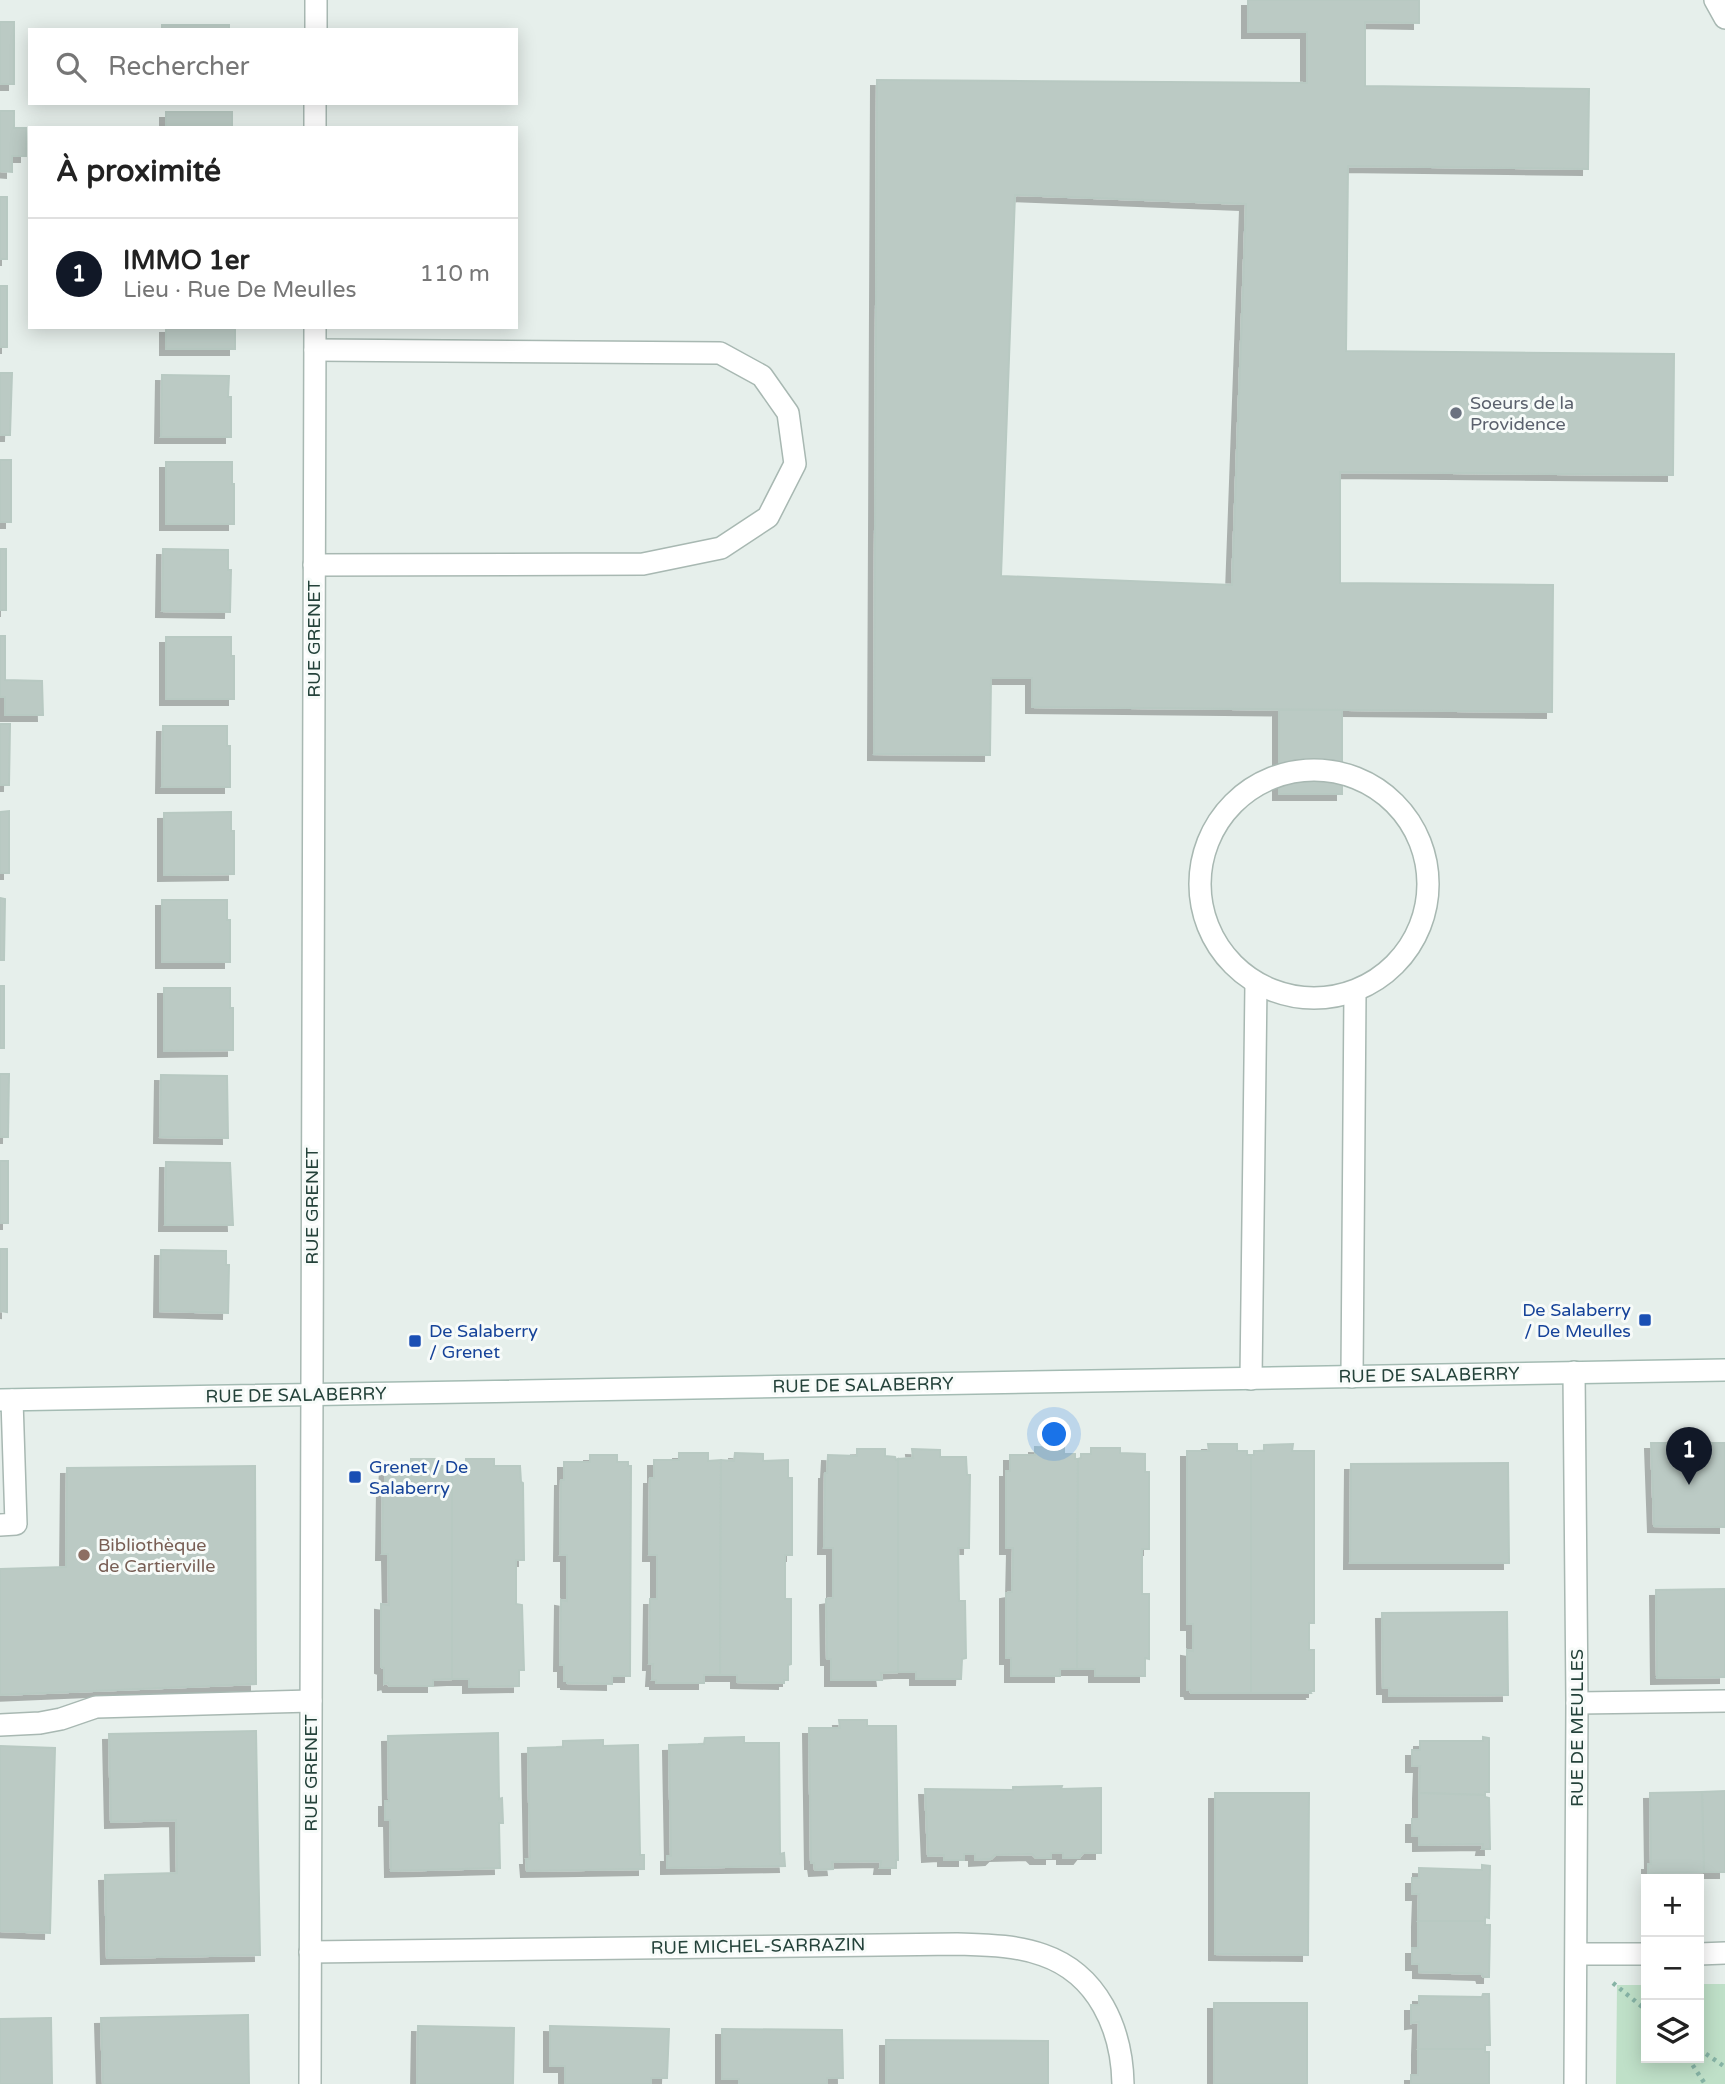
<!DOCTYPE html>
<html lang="fr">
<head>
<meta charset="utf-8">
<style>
  :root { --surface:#fff; --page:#f2f2f2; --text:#222; --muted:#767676; --line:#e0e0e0; --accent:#111827 }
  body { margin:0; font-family:"Varela Round",sans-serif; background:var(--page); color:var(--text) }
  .controls { position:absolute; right:21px; bottom:21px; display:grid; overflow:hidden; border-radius:0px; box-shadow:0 4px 18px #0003 }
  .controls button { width:63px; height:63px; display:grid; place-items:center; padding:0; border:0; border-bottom:2px solid var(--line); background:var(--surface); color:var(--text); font:35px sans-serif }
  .you { position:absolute; left:1055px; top:1435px; width:24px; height:24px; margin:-18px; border:5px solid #fff; border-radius:50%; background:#1a73e8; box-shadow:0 0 0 10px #1a73e833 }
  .badge { display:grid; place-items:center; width:46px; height:46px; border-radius:50%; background:var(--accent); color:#fff; font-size:23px; font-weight:700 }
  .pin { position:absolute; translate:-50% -58px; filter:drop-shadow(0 2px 4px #0008) }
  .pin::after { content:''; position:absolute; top:37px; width:24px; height:21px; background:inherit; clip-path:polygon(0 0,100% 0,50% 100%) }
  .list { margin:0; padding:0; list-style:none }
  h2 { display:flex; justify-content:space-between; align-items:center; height:91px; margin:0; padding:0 28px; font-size:30px }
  h2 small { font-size:23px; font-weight:400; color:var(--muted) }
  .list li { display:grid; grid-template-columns:46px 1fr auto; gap:21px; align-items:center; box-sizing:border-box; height:112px; padding:0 28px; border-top:2px solid var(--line) }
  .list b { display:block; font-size:26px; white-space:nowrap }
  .list p { margin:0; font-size:23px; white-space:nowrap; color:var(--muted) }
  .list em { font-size:23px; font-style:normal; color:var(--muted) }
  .icon { flex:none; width:38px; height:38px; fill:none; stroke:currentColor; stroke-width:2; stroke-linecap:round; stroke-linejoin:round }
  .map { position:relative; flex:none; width:1725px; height:2084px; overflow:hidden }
  .search { position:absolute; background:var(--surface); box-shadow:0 4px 18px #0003; left:28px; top:28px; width:490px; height:77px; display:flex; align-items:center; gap:18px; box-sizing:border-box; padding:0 24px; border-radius:0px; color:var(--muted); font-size:26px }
  .panel { position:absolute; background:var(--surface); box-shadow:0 4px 18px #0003; left:28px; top:126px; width:490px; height:203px; border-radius:0px }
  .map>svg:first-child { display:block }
  .green { fill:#bfe0c8 }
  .building { fill:#bbcac4; stroke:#b8c9c2; stroke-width:2; fill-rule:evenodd; filter:url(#shadow) }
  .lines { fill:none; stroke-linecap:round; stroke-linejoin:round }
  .service-casing { stroke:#a8b8b2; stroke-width:24 }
  .minor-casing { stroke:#a8b8b2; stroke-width:24 }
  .tertiary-casing { stroke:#a8b8b2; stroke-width:24 }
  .secondary-casing { stroke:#a4bbb3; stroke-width:24 }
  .path { stroke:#86b3a5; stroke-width:4.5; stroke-dasharray:3.5 5; stroke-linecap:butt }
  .service { stroke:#fff; stroke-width:21 }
  .minor { stroke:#fff; stroke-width:21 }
  .tertiary { stroke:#fff; stroke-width:21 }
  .secondary { stroke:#fff; stroke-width:21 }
  .worship-dot { fill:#6b7280; stroke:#f7fbf9; stroke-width:2.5 }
  .transit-dot { fill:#1a4fb4; stroke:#f7fbf9; stroke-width:2.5 }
  .education-dot { fill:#8d6e63; stroke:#f7fbf9; stroke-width:2.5 }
  .labels { text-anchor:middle; stroke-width:6; stroke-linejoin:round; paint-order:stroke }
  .worship-label { font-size:18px; fill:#5b616d; stroke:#f7fbf9; text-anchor:start }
  .street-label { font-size:18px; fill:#24423a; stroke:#f7fbf9 }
  .transit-label { font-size:18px; fill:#164399; stroke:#f7fbf9; text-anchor:start }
  .education-label { font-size:18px; fill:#785e54; stroke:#f7fbf9; text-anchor:start }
</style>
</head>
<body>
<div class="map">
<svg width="1725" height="2084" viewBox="0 0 1725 2084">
  <defs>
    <filter id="shadow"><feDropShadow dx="-6" dy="6" stdDeviation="0" flood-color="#0004"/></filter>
  </defs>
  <rect width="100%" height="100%" fill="#e6efeb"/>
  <polygon class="green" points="1699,1984 1725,1984 1725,2084 1616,2084 1617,1985 1646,1985 1646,2058 1699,2058"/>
  <g class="building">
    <path d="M1248,0H1419V23L1365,22V86L1589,89L1588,169L1348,166L1346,351L1674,354L1673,475L1340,472V583L1553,585L1552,712L1032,707V678H991L990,755L874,754L877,80L1307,83V32H1248ZM1015,195L1246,204L1232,585L1001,576Z"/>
    <rect x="0" y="22" width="14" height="62"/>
    <rect x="162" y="25" width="67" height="5"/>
    <polygon points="0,111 14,111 14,128 26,128 26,156 12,156 12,172 0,171"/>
    <rect x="166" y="112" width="66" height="16"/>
    <rect x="0" y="197" width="7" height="62"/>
    <rect x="0" y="286" width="7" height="61"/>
    <rect x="166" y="327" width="69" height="22"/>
    <polygon points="0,373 12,373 10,435 0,435"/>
    <polygon points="162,375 229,376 228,397 231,397 231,437 161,437"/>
    <rect x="0" y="460" width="11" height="62"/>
    <polygon points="166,462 232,462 232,484 234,484 234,524 166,524"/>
    <rect x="0" y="549" width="6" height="61"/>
    <polygon points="163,549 228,550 228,570 231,570 230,612 162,611"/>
    <polygon points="0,636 5,636 5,680 42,681 43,715 5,715 5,697 0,697"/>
    <polygon points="166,637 231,637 231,656 234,656 234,699 166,699"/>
    <rect x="1279" y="710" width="63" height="84"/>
    <polygon points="0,724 10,724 9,785 0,785"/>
    <polygon points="163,726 227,726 227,746 230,746 230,787 162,787"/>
    <polygon points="9,811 9,873 0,873 0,812"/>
    <polygon points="231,812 231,831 234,831 234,874 164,875 164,813"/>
    <polygon points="0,898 5,899 4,960 0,960"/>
    <polygon points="162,900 227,900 227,920 230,920 230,962 162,962"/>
    <rect x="0" y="986" width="4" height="62"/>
    <polygon points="164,988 230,988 230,1008 233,1008 233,1050 164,1051"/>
    <polygon points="0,1074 9,1074 8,1137 0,1137"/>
    <polygon points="161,1075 227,1076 228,1138 160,1137"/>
    <rect x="0" y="1161" width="8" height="62"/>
    <polygon points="166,1162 230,1163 233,1225 165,1225"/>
    <polygon points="0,1249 7,1249 7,1312 0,1311"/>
    <polygon points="161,1250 226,1251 226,1265 229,1265 228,1313 160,1311"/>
    <polygon points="1651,1443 1725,1443 1725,1527 1654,1526"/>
    <polygon points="1208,1444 1237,1444 1237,1451 1247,1451 1247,1455 1251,1455 1251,1693 1191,1693 1190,1690 1187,1690 1187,1650 1193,1651 1193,1624 1187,1624 1187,1451 1209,1451"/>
    <polygon points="1293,1444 1292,1451 1314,1451 1314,1623 1309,1623 1309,1650 1314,1650 1314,1691 1310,1691 1311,1693 1251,1693 1251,1455 1254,1455 1254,1451 1264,1451 1264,1445"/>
    <polygon points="1035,1447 1064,1448 1064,1454 1075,1454 1075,1459 1078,1459 1077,1669 1060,1669 1060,1676 1011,1676 1011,1658 1006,1658 1006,1593 1012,1592 1013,1548 1006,1548 1006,1471 1010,1471 1010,1455 1035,1455"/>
    <polygon points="1091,1448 1120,1448 1120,1453 1145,1454 1145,1472 1149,1472 1149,1549 1142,1549 1142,1594 1149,1594 1149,1659 1145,1658 1145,1676 1095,1676 1095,1669 1077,1669 1078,1459 1081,1458 1081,1454 1091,1454"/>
    <polygon points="857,1449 885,1449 885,1456 895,1457 896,1460 898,1459 898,1672 881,1673 882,1680 831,1680 831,1659 827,1659 826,1599 833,1598 833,1548 824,1548 825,1473 827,1473 828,1455 857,1456"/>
    <polygon points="912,1449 940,1450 940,1457 966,1457 967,1475 970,1475 969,1548 958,1548 959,1601 965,1601 966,1658 962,1659 961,1679 916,1679 916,1672 898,1672 898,1459 913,1458"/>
    <polygon points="679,1453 708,1453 708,1461 721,1460 720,1675 704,1675 704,1683 656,1683 656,1680 652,1680 653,1664 649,1664 650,1599 657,1599 657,1555 649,1555 650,1478 654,1478 654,1460 679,1460"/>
    <polygon points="735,1453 763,1454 763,1461 788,1460 788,1478 792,1478 792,1555 785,1555 785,1599 791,1599 791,1664 788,1665 788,1680 784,1680 784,1683 737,1682 737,1675 720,1675 721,1460 734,1461"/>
    <polygon points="590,1455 617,1455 617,1462 628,1462 628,1466 631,1466 630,1676 612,1676 612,1684 567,1683 567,1681 564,1681 564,1665 560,1665 561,1600 567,1601 567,1555 560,1555 561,1480 564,1480 564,1462 590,1462"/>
    <polygon points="411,1459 438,1459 438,1466 449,1466 449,1470 452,1470 452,1679 433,1680 433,1686 389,1686 388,1683 384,1684 384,1668 381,1667 381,1604 389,1605 388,1554 382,1554 383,1484 385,1483 386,1465 411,1466"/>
    <polygon points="466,1459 494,1459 494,1466 520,1466 521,1482 523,1483 524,1560 516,1560 516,1604 522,1605 524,1670 519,1670 519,1686 469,1687 469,1679 452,1679 452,1470 456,1469 456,1466 466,1465"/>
    <polygon points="1508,1463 1509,1563 1350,1563 1351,1464"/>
    <polygon points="255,1466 256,1684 0,1695 0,1569 66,1567 67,1468"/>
    <polygon points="1725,1589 1725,1677 1657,1678 1656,1590"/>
    <polygon points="1507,1612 1508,1695 1389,1696 1389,1688 1383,1688 1382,1613"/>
    <polygon points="839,1720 867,1720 867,1726 896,1726 898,1860 896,1860 896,1868 880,1868 881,1861 832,1862 833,1869 815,1870 814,1863 811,1863 809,1728 840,1728"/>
    <polygon points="256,1731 260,1955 107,1958 105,1875 177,1873 176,1820 111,1822 109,1734"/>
    <polygon points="498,1733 499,1799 502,1798 503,1823 499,1823 500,1868 391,1871 390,1820 385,1820 385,1801 389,1801 388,1736"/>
    <polygon points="744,1737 744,1743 779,1743 780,1854 784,1853 785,1866 667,1868 667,1856 671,1856 669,1745 704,1744 705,1738"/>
    <polygon points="1483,1737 1489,1738 1489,1792 1485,1792 1485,1795 1419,1793 1420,1766 1412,1766 1412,1750 1420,1750 1420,1741 1483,1741"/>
    <polygon points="603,1740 603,1746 638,1745 640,1855 644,1855 644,1869 527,1871 526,1859 530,1859 528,1748 563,1747 563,1741"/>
    <polygon points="0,1746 55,1748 50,1933 0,1931"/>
    <polygon points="1062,1786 1061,1789 1101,1788 1101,1853 1083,1853 1079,1858 1063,1858 1063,1853 1051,1853 1051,1858 1036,1858 1032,1854 995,1855 991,1859 975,1860 975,1854 964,1854 964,1860 944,1860 944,1855 928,1856 925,1789 1013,1790 1013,1787"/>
    <polygon points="1725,1791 1725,1872 1704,1872 1702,1792"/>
    <polygon points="1702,1792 1704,1872 1648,1873 1648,1864 1651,1864 1650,1793"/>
    <polygon points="1215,1793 1309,1793 1308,1955 1215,1954"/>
    <polygon points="1419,1793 1485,1795 1485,1797 1489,1798 1490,1849 1482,1849 1483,1844 1419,1845 1419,1836 1412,1836 1412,1819 1419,1819"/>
    <polygon points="1482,1865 1490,1866 1489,1918 1485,1917 1485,1921 1418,1921 1419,1894 1412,1894 1412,1878 1419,1878 1419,1868 1482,1870"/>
    <polygon points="1418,1921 1485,1921 1485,1925 1490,1925 1489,1977 1483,1977 1482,1974 1419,1972 1419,1964 1412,1964 1412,1948 1418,1948"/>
    <polygon points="1483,1994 1489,1994 1490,2045 1485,2045 1485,2049 1418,2049 1419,2022 1411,2023 1411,2005 1419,2005 1419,1996 1482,1997"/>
    <rect x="1214" y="2003" width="93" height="81"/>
    <polygon points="248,2015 249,2084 103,2084 101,2018"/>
    <polygon points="51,2018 52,2084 0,2084 0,2019"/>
    <polygon points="418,2026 514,2028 513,2084 417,2084"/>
    <polygon points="550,2026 669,2029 667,2078 651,2078 651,2084 565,2084 565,2066 550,2066"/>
    <polygon points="722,2029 842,2030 843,2078 827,2078 827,2084 739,2084 739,2079 722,2079"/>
    <polygon points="886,2040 1048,2041 1048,2084 886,2084"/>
    <polygon points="1418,2049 1485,2049 1485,2052 1489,2052 1489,2084 1411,2084 1411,2075 1418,2075"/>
  </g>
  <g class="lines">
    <g class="service-casing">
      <g id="service">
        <polyline points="1715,0 1725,18"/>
        <polyline points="314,565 643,564 721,548 768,517 795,464 788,413 762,376 720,353 315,350"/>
        <circle cx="1314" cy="884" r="114"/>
        <polyline points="1352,1377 1355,992"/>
        <polyline points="1251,1379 1256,984"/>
        <polyline points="0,1525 16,1524 12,1400"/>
        <polyline points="1577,1703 1725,1701"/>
        <polyline points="0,1725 40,1723 61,1719 96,1707 311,1701"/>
      </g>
    </g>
    <g class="minor-casing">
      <g id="minor">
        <polyline points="1574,1372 1577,1703 1575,2084"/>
        <path d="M310,1952L957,1944C985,1945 1015,1945 1043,1955C1098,1974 1122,2029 1123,2084"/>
        <polyline points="1577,1954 1646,1954"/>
        <polyline points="1699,1954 1725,1953"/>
      </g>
    </g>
    <g class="tertiary-casing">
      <g id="tertiary">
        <polyline points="316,30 316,0"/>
        <polyline points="315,128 315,103"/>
        <polyline points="310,2084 315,327"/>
      </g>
    </g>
    <g class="secondary-casing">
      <polyline id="secondary" points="0,1400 1725,1370"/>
    </g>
    <g class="path">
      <polyline points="1613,1983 1646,2010"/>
      <polyline points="1699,2049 1725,2067"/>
      <polyline points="1688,2058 1705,2084"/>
    </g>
    <use href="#service" class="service"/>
    <use href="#minor" class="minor"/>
    <use href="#tertiary" class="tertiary"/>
    <use href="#secondary" class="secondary"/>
  </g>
  <circle class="worship-dot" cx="1456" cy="413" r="7"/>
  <g class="transit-dot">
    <rect x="1638" y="1313" width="14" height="14" rx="3.5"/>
    <rect x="408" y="1334" width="14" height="14" rx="3.5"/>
    <rect x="348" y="1470" width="14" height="14" rx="3.5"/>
  </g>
  <circle class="education-dot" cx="84" cy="1555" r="7"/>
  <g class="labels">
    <g class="worship-label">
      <text x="1470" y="409">Soeurs de la<tspan x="1470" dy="21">Providence</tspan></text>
    </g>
    <g class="street-label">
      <text transform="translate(314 639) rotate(-90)" y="6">RUE GRENET</text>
      <text transform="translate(312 1206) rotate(-90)" y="6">RUE GRENET</text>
      <text transform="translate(1429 1375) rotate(-1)" y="6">RUE DE SALABERRY</text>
      <text transform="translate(863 1385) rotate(-1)" y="6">RUE DE SALABERRY</text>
      <text transform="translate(296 1395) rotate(-1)" y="6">RUE DE SALABERRY</text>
      <text transform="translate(1577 1728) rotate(-90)" y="6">RUE DE MEULLES</text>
      <text transform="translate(311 1773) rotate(-90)" y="6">RUE GRENET</text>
      <text transform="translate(758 1946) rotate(-1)" y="6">RUE MICHEL-SARRAZIN</text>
    </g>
    <g class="transit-label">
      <text x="1631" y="1316" text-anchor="end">De Salaberry<tspan x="1631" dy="21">/ De Meulles</tspan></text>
      <text x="429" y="1337">De Salaberry<tspan x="429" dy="21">/ Grenet</tspan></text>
      <text x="369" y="1473">Grenet / De<tspan x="369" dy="21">Salaberry</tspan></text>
    </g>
    <g class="education-label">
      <text x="98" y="1551">Bibliothèque<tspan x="98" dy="21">de Cartierville</tspan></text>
    </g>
  </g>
</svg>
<div class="controls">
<button>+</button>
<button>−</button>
<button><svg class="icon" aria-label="layers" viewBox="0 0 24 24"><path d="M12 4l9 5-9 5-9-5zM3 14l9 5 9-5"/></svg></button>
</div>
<div class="you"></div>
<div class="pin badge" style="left:1689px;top:1485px">1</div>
<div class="search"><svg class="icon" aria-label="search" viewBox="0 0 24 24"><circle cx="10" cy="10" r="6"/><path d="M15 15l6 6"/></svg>Rechercher</div>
<section class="panel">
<h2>À proximité<small></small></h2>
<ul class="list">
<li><span class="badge">1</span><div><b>IMMO 1er</b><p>Lieu · Rue De Meulles</p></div><em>110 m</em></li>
</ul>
</section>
</div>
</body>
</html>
